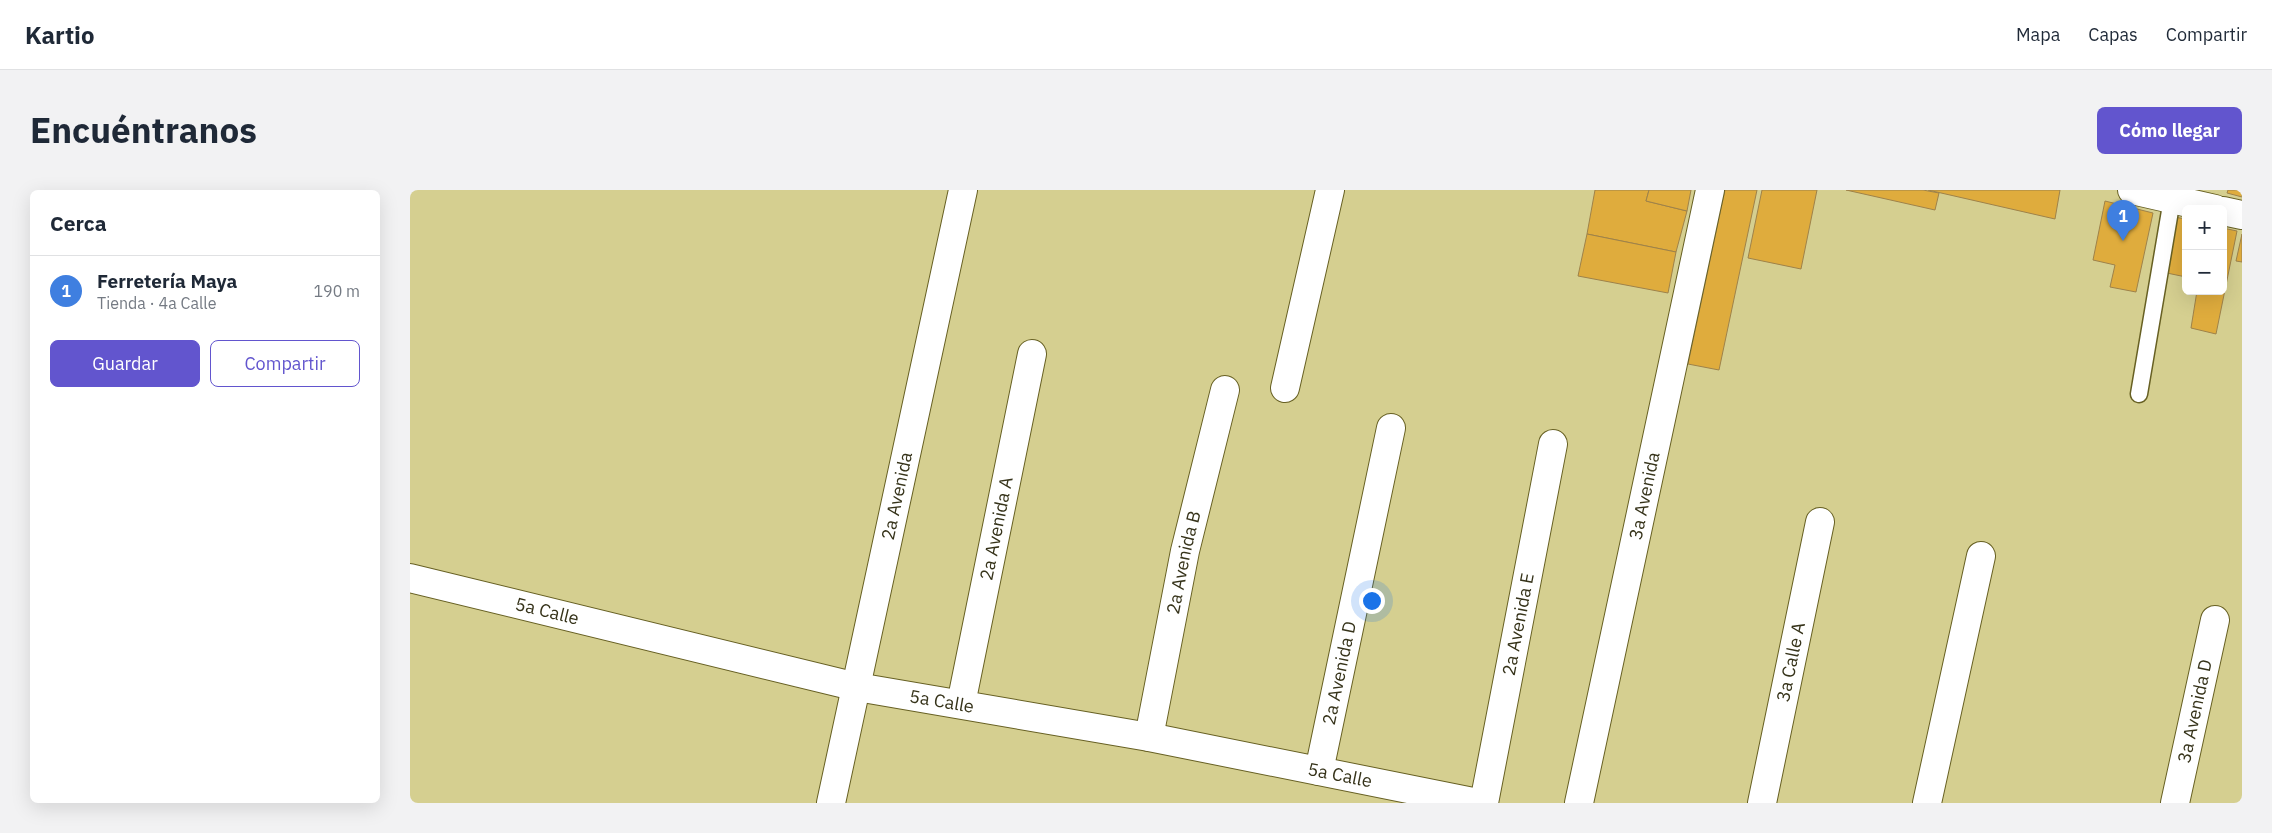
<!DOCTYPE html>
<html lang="es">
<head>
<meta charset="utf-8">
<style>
  :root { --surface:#fff; --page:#f2f2f3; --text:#1f2937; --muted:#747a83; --line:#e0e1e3; --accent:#6255ce }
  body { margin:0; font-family:"IBM Plex Sans",sans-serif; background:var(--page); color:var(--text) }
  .controls { position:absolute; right:15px; top:15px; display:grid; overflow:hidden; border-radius:8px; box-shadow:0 5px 20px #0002 }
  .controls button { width:45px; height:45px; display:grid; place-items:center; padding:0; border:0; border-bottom:1px solid var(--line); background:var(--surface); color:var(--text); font:25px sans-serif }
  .you { position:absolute; left:961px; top:410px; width:18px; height:18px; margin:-12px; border:4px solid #fff; border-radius:50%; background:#1a73e8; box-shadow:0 0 0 8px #1a73e833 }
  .badge { display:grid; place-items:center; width:32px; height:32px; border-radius:50%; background:var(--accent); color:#fff; font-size:16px; font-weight:700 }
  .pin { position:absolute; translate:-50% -41px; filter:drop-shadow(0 1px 2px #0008) }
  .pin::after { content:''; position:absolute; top:26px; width:18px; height:15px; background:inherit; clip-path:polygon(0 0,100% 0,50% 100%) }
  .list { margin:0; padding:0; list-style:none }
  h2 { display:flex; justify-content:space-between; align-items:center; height:65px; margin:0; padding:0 20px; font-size:21px }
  h2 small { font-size:16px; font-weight:400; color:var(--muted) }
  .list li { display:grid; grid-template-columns:32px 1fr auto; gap:15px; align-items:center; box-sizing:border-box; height:70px; padding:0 20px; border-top:1px solid var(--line) }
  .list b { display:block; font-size:19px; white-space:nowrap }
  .list p { margin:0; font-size:16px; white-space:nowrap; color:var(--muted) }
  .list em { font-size:16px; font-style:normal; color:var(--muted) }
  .actions { display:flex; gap:10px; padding:15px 20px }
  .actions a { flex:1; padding:11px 0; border:1px solid var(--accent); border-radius:8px; text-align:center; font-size:18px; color:var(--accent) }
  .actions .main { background:var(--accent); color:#fff }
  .map { position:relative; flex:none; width:1832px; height:613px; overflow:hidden; border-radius:8px }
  header { display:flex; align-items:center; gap:30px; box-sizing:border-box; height:70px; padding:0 25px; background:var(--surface); border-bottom:1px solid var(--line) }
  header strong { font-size:24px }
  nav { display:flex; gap:28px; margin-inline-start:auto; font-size:18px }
  .intro { display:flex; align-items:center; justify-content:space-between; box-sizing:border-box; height:120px; padding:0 30px }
  h1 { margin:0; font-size:35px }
  .button { padding:12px 22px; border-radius:8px; background:var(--accent); color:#fff; font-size:18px; font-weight:700 }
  main { display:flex; gap:30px; padding:0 30px }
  aside { flex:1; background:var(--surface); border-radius:8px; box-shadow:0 5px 20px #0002 }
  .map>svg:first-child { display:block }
  .building { fill:#dfac3d; stroke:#9e824a }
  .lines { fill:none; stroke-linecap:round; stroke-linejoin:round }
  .lane-casing { stroke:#676023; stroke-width:19 }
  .street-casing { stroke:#676023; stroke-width:30 }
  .secondary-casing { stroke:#676023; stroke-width:30 }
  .lane { stroke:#fff; stroke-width:16 }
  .street { stroke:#fff; stroke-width:28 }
  .secondary { stroke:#fff; stroke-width:28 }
  .labels { text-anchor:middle; stroke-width:5; stroke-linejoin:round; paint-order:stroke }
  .street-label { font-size:18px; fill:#36331a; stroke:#e2dc9d }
</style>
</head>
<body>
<header>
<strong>Kartio</strong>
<nav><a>Mapa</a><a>Capas</a><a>Compartir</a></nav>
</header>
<div class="intro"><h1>Encuéntranos</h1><a class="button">Cómo llegar</a></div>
<main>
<aside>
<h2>Cerca<small></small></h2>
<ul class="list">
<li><span class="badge" style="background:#3f7fe0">1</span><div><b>Ferretería Maya</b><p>Tienda · 4a Calle</p></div><em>190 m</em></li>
</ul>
<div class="actions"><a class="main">Guardar</a><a>Compartir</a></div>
</aside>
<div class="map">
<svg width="1832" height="613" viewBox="0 0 1832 613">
  <rect width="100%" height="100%" fill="#d5cf90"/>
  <g class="building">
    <polygon points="1185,0 1239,0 1236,11 1277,21 1266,62 1177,44"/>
    <polygon points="1239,0 1281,0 1277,21 1236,11"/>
    <polygon points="1315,0 1347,0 1309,180 1278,174"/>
    <polygon points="1352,0 1407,0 1391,79 1338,68"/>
    <polygon points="1436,0 1513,0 1529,3 1525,20"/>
    <polygon points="1518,0 1650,0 1645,29"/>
    <polygon points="1818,0 1832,0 1832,7 1817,3"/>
    <polygon points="1695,11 1743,23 1726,102 1700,97 1705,75 1683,70"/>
    <polygon points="1764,27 1776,29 1776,87 1752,82"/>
    <polygon points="1813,38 1827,41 1806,144 1781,138 1787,101 1813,101"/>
    <polygon points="1177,44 1266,62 1258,103 1168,86"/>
    <polygon points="1832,44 1832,72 1826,71"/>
  </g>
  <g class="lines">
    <g class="lane-casing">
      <polyline id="lane" points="1729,204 1762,9"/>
    </g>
    <g class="street-casing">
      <g id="street">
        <polyline points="875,198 920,0"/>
        <path id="s1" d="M0,388L447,497L739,547L1068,613"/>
        <path id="s2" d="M551,514L622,164"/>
        <path id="s3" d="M739,547L775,361L815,200"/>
        <path id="s4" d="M909,581L981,238"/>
        <path id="s5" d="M421,613L553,0"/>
        <path id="s6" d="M1074,613L1143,254"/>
        <path id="s7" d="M1169,613L1300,0"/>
        <path id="s8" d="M1352,613L1410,332"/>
        <polyline points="1517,613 1571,366"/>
        <path id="s9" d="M1765,613L1805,430"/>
      </g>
    </g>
    <g class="secondary-casing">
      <g id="secondary">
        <polyline points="1722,0 1805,19"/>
        <polyline points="1813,21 1832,25"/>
      </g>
    </g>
    <use href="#lane" class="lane"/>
    <use href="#street" class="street"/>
    <use href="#secondary" class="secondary"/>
  </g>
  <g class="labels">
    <g class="street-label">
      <text dy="6" stroke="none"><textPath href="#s7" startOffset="314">3a Avenida</textPath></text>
      <text dy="6" stroke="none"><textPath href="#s5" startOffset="314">2a Avenida</textPath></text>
      <text dy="6" stroke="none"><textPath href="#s2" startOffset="179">2a Avenida A</textPath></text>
      <text dy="6" stroke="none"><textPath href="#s3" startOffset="178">2a Avenida B</textPath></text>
      <text dy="6" stroke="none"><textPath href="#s1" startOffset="141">5a Calle</textPath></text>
      <text dy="6" stroke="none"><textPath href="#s6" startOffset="182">2a Avenida E</textPath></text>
      <text dy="6" stroke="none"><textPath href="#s8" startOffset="144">3a Calle A</textPath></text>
      <text dy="6" stroke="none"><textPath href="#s4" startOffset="100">2a Avenida D</textPath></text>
      <text dy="6" stroke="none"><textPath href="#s1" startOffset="546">5a Calle</textPath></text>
      <text dy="6" stroke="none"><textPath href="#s9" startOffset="94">3a Avenida D</textPath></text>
      <text dy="6" stroke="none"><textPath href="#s1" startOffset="951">5a Calle</textPath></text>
    </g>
  </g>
</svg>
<div class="controls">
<button>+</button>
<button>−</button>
</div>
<div class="you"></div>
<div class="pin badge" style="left:1713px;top:51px;background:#3f7fe0">1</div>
</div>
</main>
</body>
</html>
